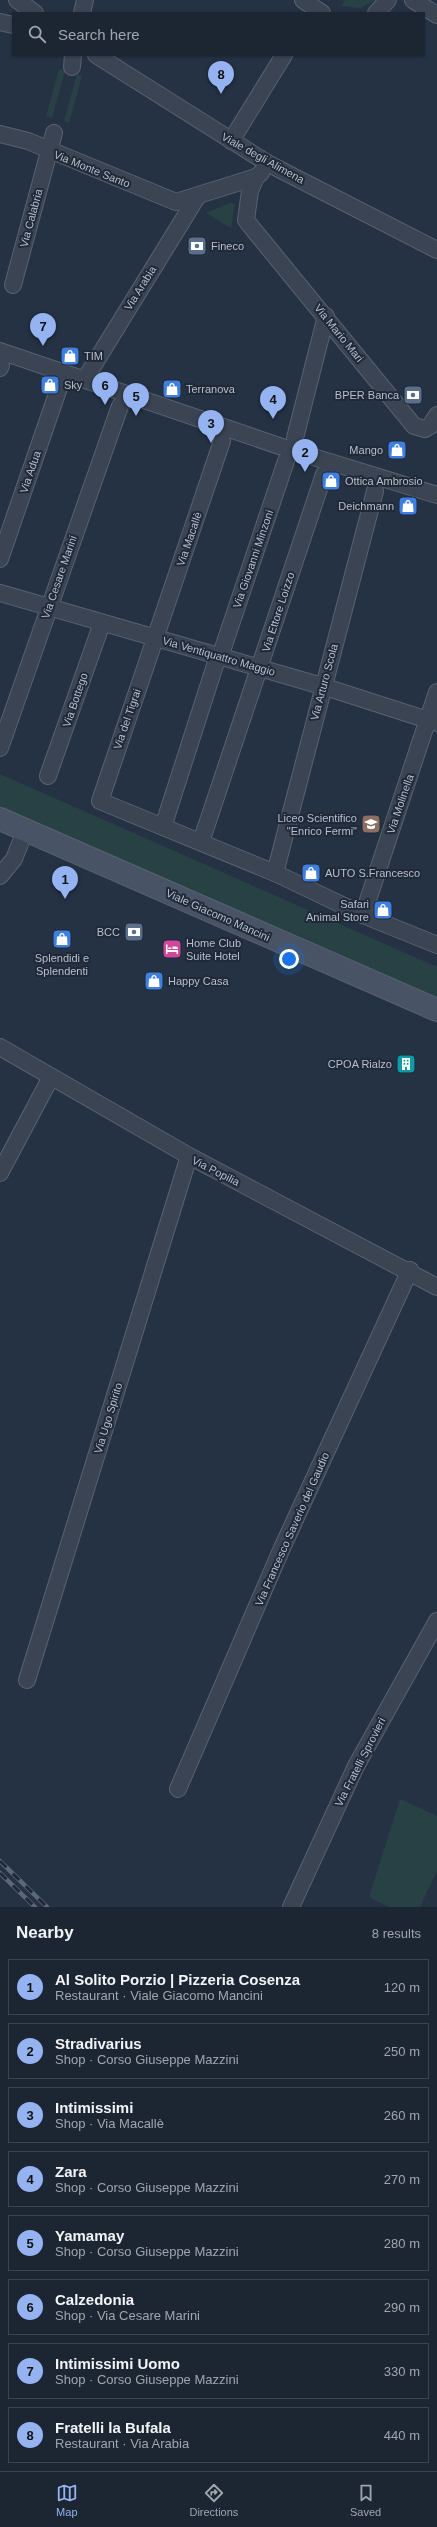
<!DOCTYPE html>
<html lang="en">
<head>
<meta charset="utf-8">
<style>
  :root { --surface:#1c2633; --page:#252e3b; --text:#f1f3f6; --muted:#a0a5ac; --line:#3a434e; --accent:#95b2f1 }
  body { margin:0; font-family:Helvetica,sans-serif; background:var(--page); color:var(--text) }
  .you { position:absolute; left:289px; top:959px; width:14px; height:14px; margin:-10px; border:3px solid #fff; border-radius:50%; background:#1a73e8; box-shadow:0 0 0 6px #1a73e833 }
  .badge { display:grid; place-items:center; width:26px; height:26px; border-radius:50%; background:var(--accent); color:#111; font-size:13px; font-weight:700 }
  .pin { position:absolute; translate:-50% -33px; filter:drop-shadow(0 1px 2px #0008) }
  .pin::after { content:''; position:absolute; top:21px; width:14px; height:12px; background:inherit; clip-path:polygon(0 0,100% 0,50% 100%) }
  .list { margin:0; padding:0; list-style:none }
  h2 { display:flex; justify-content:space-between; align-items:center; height:52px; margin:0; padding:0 16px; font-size:17px }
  h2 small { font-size:13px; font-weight:400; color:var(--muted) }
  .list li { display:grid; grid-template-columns:26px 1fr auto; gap:12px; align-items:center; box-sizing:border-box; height:56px; margin:0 8px 8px; padding:0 8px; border:1px solid var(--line); border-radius:0px }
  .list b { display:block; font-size:15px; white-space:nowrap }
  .list p { margin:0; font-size:13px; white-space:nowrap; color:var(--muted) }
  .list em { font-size:13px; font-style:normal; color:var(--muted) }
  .icon { flex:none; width:22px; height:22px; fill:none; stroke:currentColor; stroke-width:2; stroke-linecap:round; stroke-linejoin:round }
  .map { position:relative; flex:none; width:437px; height:1907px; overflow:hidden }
  .search { position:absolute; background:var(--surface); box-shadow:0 1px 3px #0004; left:12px; right:12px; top:12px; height:44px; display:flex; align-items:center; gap:10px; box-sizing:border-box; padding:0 14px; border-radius:0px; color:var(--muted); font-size:15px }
  .sheet { height:564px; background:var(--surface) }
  nav { display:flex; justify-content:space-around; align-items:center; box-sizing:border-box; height:56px; border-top:1px solid var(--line); background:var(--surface); font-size:11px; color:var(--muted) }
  nav a { display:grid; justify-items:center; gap:2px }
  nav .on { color:var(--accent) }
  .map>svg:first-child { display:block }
  .green { fill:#284144 }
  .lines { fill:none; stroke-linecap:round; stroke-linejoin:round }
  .street-casing { stroke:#586270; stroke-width:18 }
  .secondary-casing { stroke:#586270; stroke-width:24 }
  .street { stroke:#3a4453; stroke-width:16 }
  .secondary { stroke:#485366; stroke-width:22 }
  .rail-casing { stroke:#5c687a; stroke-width:4.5 }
  .rail { stroke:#1f2938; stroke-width:3; stroke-dasharray:9; stroke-linecap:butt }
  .labels { text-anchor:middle; stroke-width:4; stroke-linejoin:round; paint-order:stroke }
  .street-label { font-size:11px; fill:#b7bfcd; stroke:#1f2938 }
  .poi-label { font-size:11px; fill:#b7bfcd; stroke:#1f2938; text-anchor:start }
</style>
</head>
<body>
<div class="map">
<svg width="437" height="1907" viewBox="0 0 437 1907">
  <rect width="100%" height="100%" fill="#253244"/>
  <g class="green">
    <polygon points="345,0 376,0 360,8 341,6"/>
    <polygon points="59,69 65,71 52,118 46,116"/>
    <polygon points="77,74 82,76 69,123 64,121"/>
    <polygon points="230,203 235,204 231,228 206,213"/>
    <polygon points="0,774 437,967 437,1005 0,812"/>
    <polygon points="400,1799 437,1816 437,1871 420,1907 389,1907 369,1897"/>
  </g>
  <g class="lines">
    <g class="street-casing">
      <g id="street">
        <polyline points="17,0 35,13"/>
        <polyline points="303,0 322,13"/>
        <polyline points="413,0 437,15"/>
        <polyline points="82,13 85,0"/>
        <polyline points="376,13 388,0"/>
        <polyline points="0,22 13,25"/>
        <polyline points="96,55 269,164 437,250"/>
        <polyline points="72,67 73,55"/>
        <polyline points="0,134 28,141 176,202 256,177 261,173"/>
        <polyline points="231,141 284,55"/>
        <polyline points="256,177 250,191 246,220 253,229 414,426 425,429 430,426 437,415"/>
        <polyline points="13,285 54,133"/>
        <polyline points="0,351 294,451 437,495"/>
        <polyline points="0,368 1,365"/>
        <polyline points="85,379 197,197"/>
        <polyline points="295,438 326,316"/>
        <polyline points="222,441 100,801 275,873 363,915 437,945"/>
        <polyline points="0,559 60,385"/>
        <polyline points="0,593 322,686 437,723"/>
        <polyline points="220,657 286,461"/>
        <polyline points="0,748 120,406"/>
        <polyline points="48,776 102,623"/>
        <polyline points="163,827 218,656"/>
        <polyline points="201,842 324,474"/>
        <polyline points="275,873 375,491"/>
        <polyline points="0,876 14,859 25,831"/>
        <polyline points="363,915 437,692"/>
        <polyline points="0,1047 189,1156 437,1287"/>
        <polyline points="0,1173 51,1077"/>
        <polyline points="27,1680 189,1156"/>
        <polyline points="178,1789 282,1548 410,1270"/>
        <polyline points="291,1907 356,1766 437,1621"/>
      </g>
    </g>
    <g class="secondary-casing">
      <polyline id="secondary" points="0,819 437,1010"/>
    </g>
    <use href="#street" class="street"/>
    <use href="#secondary" class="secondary"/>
    <g class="rail-casing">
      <g id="rail">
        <polyline points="0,1861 47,1907"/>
        <polyline points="0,1873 35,1907"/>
      </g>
    </g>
    <use href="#rail" class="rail"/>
  </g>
  <defs>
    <g id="bank-square" transform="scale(1)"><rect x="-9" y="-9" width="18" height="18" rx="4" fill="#5c6f8a" stroke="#1f2938"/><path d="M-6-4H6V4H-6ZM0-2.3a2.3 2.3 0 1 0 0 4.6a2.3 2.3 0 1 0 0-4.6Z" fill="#fff"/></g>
    <g id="shop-square" transform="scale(1)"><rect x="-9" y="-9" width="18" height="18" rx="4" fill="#3f7fe0" stroke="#1f2938"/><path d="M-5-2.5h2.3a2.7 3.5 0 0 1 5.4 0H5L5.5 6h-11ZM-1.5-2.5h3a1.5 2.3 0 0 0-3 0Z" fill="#fff"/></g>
    <g id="university-square" transform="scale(1)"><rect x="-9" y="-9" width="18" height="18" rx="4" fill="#8d6e63" stroke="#1f2938"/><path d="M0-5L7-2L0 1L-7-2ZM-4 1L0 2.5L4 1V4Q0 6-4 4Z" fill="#fff"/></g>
    <g id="hotel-square" transform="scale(1)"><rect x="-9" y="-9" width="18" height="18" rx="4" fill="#d1479c" stroke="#1f2938"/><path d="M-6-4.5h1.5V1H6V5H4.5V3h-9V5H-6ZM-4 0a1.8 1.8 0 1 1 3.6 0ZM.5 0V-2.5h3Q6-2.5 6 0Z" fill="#fff"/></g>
    <g id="building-square" transform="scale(1)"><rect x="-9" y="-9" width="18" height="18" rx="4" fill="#0f9aa8" stroke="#1f2938"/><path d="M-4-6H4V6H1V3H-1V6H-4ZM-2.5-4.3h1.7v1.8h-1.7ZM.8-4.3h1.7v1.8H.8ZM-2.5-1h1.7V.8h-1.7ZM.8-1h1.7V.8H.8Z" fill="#fff"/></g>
  </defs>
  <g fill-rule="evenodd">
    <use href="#bank-square" x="197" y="246"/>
    <use href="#shop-square" x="70" y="356"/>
    <use href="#shop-square" x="50" y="385"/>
    <use href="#shop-square" x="172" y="389"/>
    <use href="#bank-square" x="413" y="395"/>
    <use href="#shop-square" x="397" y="450"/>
    <use href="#shop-square" x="331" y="481"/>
    <use href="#shop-square" x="408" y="506"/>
    <use href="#university-square" x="371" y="824"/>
    <use href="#shop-square" x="311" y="873"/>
    <use href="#shop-square" x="383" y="910"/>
    <use href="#bank-square" x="134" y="932"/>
    <use href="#shop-square" x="62" y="939"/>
    <use href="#hotel-square" x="172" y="949"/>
    <use href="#shop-square" x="154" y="981"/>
    <use href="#building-square" x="406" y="1064"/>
  </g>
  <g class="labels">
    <g class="street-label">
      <text transform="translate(263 158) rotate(29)" y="4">Viale degli Alimena</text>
      <text transform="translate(92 169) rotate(22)" y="4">Via Monte Santo</text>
      <text transform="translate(31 218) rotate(-75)" y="4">Via Calabria</text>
      <text transform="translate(140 288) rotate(-58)" y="4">Via Arabia</text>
      <text transform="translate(339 333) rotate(51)" y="4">Via Mario Mari</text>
      <text transform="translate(30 472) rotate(-71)" y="4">Via Adua</text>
      <text transform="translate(189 539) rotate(-71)" y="4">Via Macallè</text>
      <text transform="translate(253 559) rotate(-71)" y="4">Via Giovanni Minzoni</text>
      <text transform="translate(59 577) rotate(-71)" y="4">Via Cesare Marini</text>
      <text transform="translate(278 612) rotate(-72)" y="4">Via Ettore Loizzo</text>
      <text transform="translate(219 656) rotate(16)" y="4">Via Ventiquattro Maggio</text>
      <text transform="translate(324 682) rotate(-75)" y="4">Via Arturo Scola</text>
      <text transform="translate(75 700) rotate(-71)" y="4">Via Bottego</text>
      <text transform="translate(127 719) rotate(-71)" y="4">Via del Tigrai</text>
      <text transform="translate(400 804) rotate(-71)" y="4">Via Molinella</text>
      <text transform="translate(218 915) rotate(24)" y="4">Viale Giacomo Mancini</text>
      <text transform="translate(216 1171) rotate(27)" y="4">Via Popilia</text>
      <text transform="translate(108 1418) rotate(-73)" y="4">Via Ugo Spirito</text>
      <text transform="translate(292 1529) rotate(-66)" y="4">Via Francesco Saverio del Gaudio</text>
      <text transform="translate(360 1762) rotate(-63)" y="4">Via Fratelli Sprovieri</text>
    </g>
    <g class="poi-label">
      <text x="211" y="250">Fineco</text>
      <text x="84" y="360">TIM</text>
      <text x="64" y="389">Sky</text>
      <text x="186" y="393">Terranova</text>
      <text x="399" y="399" text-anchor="end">BPER Banca</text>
      <text x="383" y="454" text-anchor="end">Mango</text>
      <text x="345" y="485">Ottica Ambrosio</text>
      <text x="394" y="510" text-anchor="end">Deichmann</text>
      <text x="357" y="822" text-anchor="end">Liceo Scientifico<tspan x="357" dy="13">"Enrico Fermi"</tspan></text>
      <text x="325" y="877">AUTO S.Francesco</text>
      <text x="369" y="908" text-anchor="end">Safari<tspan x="369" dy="13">Animal Store</tspan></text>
      <text x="120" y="936" text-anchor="end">BCC</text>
      <text x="186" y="947">Home Club<tspan x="186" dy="13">Suite Hotel</tspan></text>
      <text x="62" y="962" text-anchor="middle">Splendidi e<tspan x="62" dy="13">Splendenti</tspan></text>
      <text x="168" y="985">Happy Casa</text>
      <text x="392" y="1068" text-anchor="end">CPOA Rialzo</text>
    </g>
  </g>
</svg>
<div class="you"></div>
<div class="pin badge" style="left:65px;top:899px">1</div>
<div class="pin badge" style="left:305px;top:472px">2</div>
<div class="pin badge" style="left:211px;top:443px">3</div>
<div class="pin badge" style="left:273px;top:419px">4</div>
<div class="pin badge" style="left:136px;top:416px">5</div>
<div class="pin badge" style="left:105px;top:405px">6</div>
<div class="pin badge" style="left:43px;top:346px">7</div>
<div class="pin badge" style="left:221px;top:94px">8</div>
<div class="search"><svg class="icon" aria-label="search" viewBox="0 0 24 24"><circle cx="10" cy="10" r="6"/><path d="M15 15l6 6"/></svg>Search here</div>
</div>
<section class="sheet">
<h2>Nearby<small>8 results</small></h2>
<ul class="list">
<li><span class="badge">1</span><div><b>Al Solito Porzio | Pizzeria Cosenza</b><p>Restaurant · Viale Giacomo Mancini</p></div><em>120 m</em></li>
<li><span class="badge">2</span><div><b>Stradivarius</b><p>Shop · Corso Giuseppe Mazzini</p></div><em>250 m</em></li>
<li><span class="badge">3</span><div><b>Intimissimi</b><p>Shop · Via Macallè</p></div><em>260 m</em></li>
<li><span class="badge">4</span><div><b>Zara</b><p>Shop · Corso Giuseppe Mazzini</p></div><em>270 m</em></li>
<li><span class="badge">5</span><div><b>Yamamay</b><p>Shop · Corso Giuseppe Mazzini</p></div><em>280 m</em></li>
<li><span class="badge">6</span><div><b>Calzedonia</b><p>Shop · Via Cesare Marini</p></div><em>290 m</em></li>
<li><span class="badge">7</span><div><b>Intimissimi Uomo</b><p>Shop · Corso Giuseppe Mazzini</p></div><em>330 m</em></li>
<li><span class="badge">8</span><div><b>Fratelli la Bufala</b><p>Restaurant · Via Arabia</p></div><em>440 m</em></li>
</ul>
</section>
<nav>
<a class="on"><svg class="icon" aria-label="map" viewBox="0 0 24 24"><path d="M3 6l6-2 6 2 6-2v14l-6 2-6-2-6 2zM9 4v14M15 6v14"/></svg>Map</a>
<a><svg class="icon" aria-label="directions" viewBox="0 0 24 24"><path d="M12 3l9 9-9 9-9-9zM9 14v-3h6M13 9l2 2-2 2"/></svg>Directions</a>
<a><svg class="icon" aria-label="saved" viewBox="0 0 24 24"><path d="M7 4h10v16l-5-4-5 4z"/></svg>Saved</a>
</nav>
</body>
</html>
